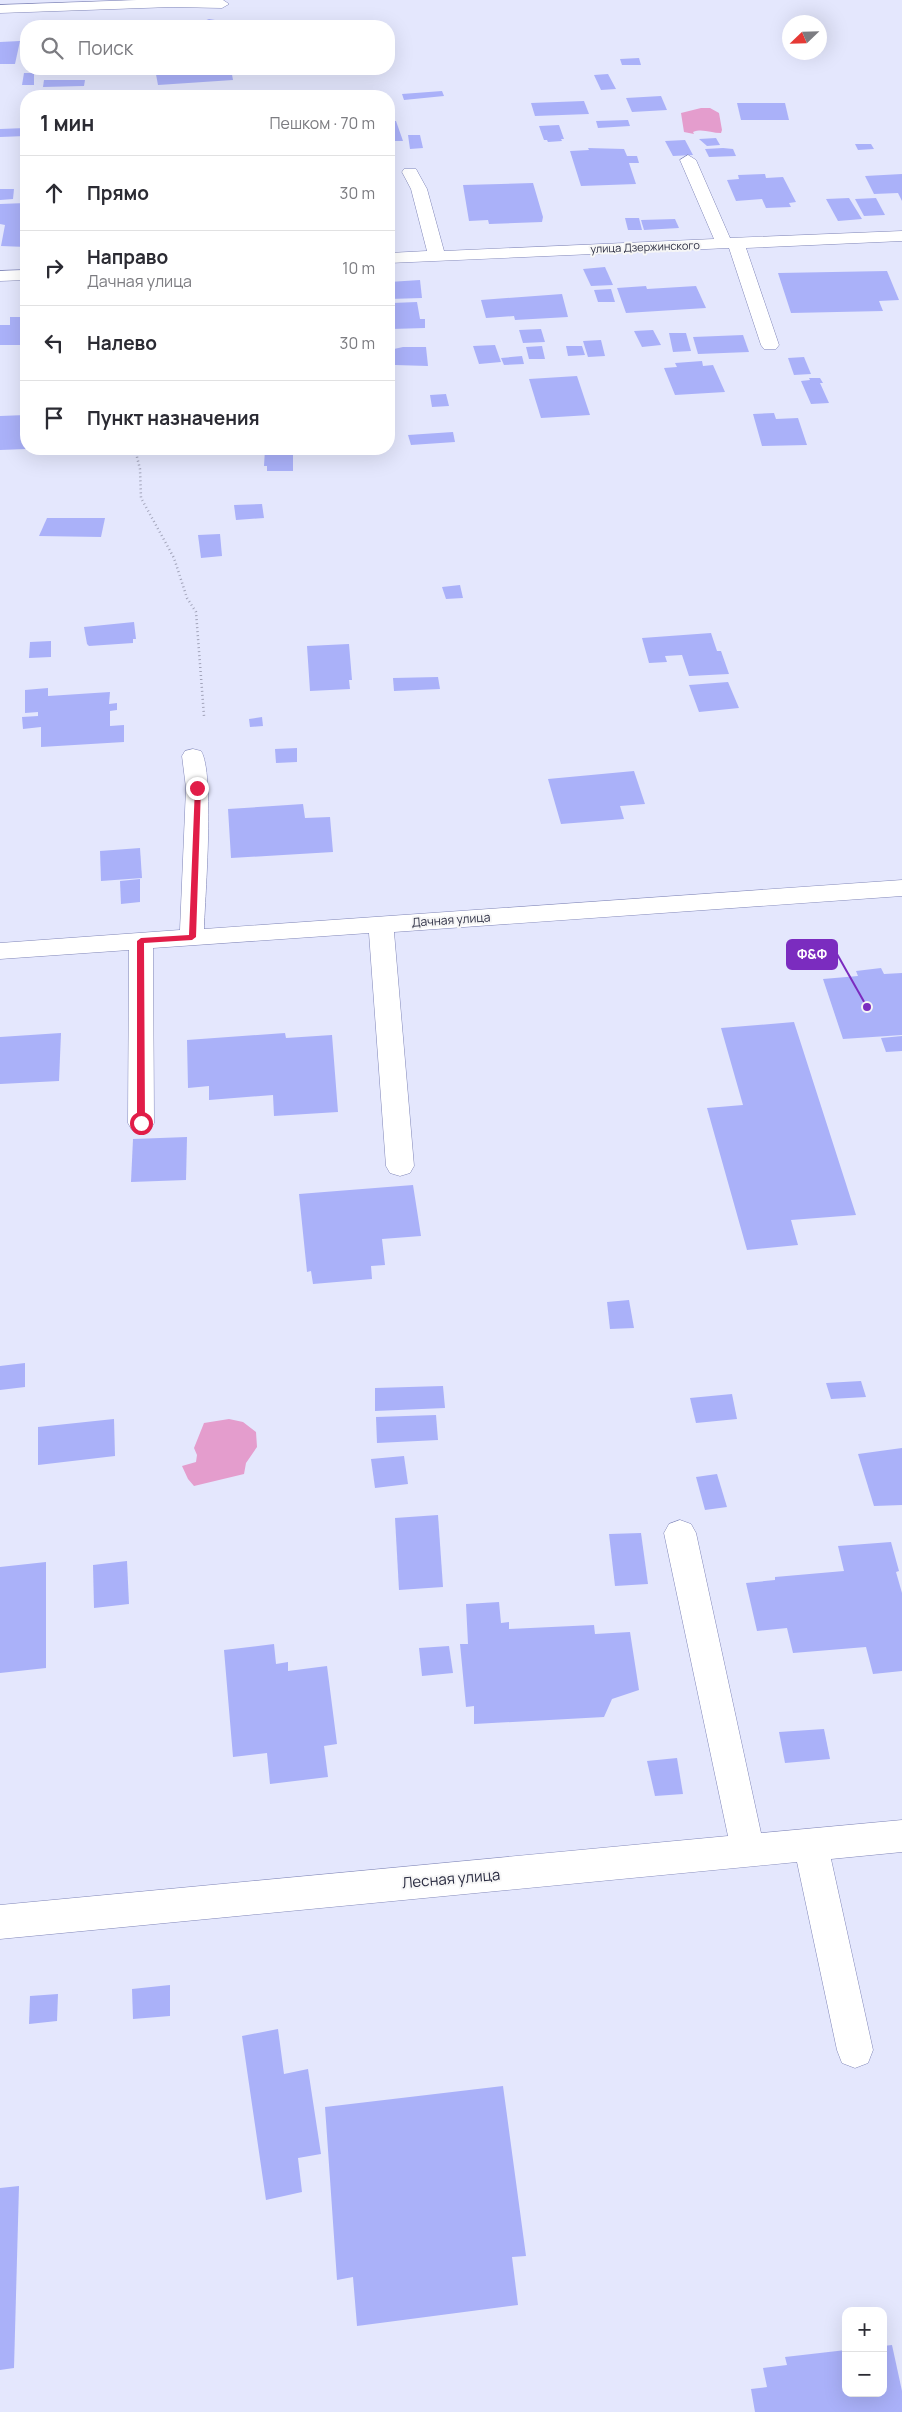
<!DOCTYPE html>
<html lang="ru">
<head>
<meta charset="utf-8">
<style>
  :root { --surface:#fff; --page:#f2f2f3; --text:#2b2b33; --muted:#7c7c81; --line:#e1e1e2 }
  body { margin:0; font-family:Manrope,sans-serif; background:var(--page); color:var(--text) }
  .controls { position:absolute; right:15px; bottom:15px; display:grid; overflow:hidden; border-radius:10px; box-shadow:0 5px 20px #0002 }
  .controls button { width:45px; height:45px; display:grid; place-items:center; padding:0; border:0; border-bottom:1px solid var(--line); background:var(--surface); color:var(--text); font:25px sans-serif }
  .compass { position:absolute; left:782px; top:15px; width:45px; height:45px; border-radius:50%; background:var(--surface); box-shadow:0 5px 20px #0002; rotate:247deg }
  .stop { position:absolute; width:15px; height:15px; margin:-11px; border:4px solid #e11d48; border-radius:50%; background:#fff }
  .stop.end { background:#e11d48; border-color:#fff; box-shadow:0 1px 5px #0008 }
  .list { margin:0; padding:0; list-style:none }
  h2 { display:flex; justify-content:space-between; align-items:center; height:65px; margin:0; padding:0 20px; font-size:21px }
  h2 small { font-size:16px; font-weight:400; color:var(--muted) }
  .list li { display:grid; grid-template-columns:32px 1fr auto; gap:15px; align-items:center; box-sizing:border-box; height:75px; padding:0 20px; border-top:1px solid var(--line) }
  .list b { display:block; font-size:19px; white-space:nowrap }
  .list p { margin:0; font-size:16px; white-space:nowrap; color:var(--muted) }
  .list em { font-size:16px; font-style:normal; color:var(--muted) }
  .icon { flex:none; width:28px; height:28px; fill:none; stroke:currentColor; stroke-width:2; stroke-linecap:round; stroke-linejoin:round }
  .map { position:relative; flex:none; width:902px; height:2412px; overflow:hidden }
  .search { position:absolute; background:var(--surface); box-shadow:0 5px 20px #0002; left:20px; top:20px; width:375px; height:55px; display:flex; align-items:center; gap:12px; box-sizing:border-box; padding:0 18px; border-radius:20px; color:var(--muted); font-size:19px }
  .panel { position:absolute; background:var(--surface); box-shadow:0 5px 20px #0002; left:20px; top:90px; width:375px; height:365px; border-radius:20px }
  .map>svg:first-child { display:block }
  .water { fill:#e49dcd }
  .building { fill:#aab1f9 }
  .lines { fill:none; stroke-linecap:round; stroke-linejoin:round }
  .minor-casing { stroke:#8086b8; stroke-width:1 }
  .path { stroke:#a2a4ba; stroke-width:2.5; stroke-dasharray:1 3; stroke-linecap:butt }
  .minor { fill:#fff; fill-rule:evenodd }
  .route { fill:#e11d48 }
  .labels { text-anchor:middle; stroke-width:4; stroke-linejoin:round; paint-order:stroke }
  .far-street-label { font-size:11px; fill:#2b2d42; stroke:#f6f6f6 }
  .street-label { font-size:12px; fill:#2b2d42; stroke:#f6f6f6 }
  .near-street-label { font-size:15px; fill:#2b2d42; stroke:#f6f6f6 }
  .leader { fill:none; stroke:#7b2cbf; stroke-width:2 }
  .callout-dot { fill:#7b2cbf; stroke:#f6f6f6; stroke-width:2 }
  .callout { fill:#7b2cbf; stroke:#7b2cbf; stroke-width:2 }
  .callout-label { font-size:14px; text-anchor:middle; font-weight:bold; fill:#fff }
</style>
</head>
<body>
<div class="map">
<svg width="902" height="2412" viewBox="0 0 902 2412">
  <rect width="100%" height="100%" fill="#e4e7fd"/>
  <g class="water">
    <path d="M701,108H710L719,113L722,130L721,133C711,133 702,128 693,132L694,134L684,132L681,113Z"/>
    <polygon points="229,1419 243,1422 256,1432 257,1447 246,1463 244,1474 194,1486 188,1479 182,1466 196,1462 197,1455 194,1448 204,1423"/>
  </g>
  <g class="building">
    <polygon points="209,19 221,21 223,26 200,26 199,23"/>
    <polygon points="20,41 15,64 0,64 0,42"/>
    <polygon points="639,58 641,65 622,65 620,59"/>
    <polygon points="155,69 231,69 233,80 158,85"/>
    <polygon points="24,73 34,73 34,85 22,85"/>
    <polygon points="608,74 616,89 601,90 594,75"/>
    <polygon points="44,80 85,80 84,86 43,87"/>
    <polygon points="442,91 444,96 404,100 402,94"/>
    <polygon points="661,96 667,110 632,112 626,98"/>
    <polygon points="584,101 589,114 535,116 531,103"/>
    <polygon points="737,103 785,103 789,120 741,120"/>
    <polygon points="628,120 630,126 598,128 596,121"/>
    <polygon points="389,121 396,121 403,141 389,141"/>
    <polygon points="559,125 564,139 561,139 562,141 548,142 547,140 544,140 539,126"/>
    <polygon points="26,128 26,136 0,137 0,129"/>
    <polygon points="408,135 420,135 423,148 410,149"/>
    <polygon points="716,138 720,145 707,146 699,139"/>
    <polygon points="685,140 693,155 673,156 665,141"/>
    <polygon points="855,144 871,144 874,149 858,150"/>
    <polygon points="588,148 624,149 627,156 637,156 639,163 629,163 636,184 581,186 570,151 589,150"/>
    <polygon points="723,148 733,149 736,156 709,157 705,149"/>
    <polygon points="765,174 766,178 783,177 796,202 789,203 791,207 766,208 762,199 736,201 727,180 739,179 738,175"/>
    <polygon points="902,174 902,201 898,193 874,194 865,176"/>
    <polygon points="533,183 543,217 542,222 489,224 488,220 469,221 463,185"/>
    <polygon points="0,189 14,189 13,199 0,200"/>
    <polygon points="849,198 862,219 838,221 826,199"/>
    <polygon points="876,198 885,215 864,216 855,199"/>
    <polygon points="26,203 26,247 1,246 5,225 0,224 0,204"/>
    <polygon points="625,218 639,218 642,230 628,230"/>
    <polygon points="675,219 679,228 644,230 641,220"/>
    <polygon points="605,267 613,285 591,286 583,269"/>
    <polygon points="887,271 899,300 879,301 883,311 791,313 778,273"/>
    <polygon points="420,280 422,298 389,299 389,282"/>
    <polygon points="646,286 647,289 696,286 706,308 626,313 617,288"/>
    <polygon points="611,289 615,302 598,302 594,290"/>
    <polygon points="562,294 568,317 515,320 514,316 486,318 481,300"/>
    <polygon points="417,302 420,319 425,319 425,328 391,329 391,320 394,320 392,303"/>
    <polygon points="10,317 26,317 26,340 22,340 22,345 0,345 0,325 10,325"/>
    <polygon points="541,329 545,342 523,343 519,330"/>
    <polygon points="653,330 661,345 642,347 634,331"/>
    <polygon points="669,333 686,333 691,351 673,352"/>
    <polygon points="743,335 749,352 698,354 693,337"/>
    <polygon points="601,340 605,356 588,357 583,341"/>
    <polygon points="495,345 501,362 479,364 473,346"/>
    <polygon points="542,346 545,359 529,359 526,347"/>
    <polygon points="566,346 582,346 585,355 568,356"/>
    <polygon points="403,347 426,347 428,366 395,365 394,349"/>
    <polygon points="522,356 524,364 504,365 501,358"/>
    <polygon points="804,357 811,374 794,375 788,358"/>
    <polygon points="702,361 703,366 713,365 725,392 675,395 664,368 677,367 675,363"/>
    <polygon points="577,376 590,415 541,418 529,379"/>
    <polygon points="809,378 820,378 823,383 820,383 829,403 811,404 801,381 810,380"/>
    <polygon points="446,394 449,406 432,407 430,395"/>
    <polygon points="389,401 393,404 395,420 389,420"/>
    <polygon points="774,413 776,419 798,418 807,445 762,446 753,414"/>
    <polygon points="26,415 26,449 0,450 0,416"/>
    <polygon points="453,432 455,442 411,445 408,435"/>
    <polygon points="265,449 293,449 293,471 267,471 267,466 264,466"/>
    <polygon points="262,504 264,518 236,520 234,505"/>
    <polygon points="47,518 105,518 101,537 39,536"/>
    <polygon points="220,534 222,556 201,558 198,535"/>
    <polygon points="460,585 463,598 446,599 442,587"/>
    <polygon points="134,622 136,639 133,639 133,643 89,646 87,644 84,627"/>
    <polygon points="711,633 717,651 721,651 729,674 689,676 682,655 665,656 667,662 649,663 642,638"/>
    <polygon points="51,641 51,657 29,658 30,642"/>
    <polygon points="349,644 352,680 349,680 350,689 310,691 307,646"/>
    <polygon points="438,677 440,689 394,691 393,678"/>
    <polygon points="728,682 739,708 699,712 689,685"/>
    <polygon points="48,688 48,696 110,692 109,704 117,703 117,710 110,711 110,726 124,725 124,742 41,747 41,727 23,729 22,717 38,716 38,712 25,713 25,690"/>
    <polygon points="262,717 263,726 250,727 249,719"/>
    <polygon points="297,748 297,762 276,763 275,749"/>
    <polygon points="634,771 645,804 620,806 624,819 561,824 548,779"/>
    <polygon points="303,804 305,818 330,817 333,852 231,858 228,809"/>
    <polygon points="140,848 142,878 101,881 100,851"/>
    <polygon points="140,879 140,902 121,904 120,881"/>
    <polygon points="881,968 884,974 902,973 902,1035 843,1039 823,979 858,976 856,971"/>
    <polygon points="794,1022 856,1215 791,1220 798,1245 747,1250 707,1108 743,1105 721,1028"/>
    <polygon points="61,1033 59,1081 0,1084 0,1037"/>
    <polygon points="285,1033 286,1038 332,1035 338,1112 274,1116 273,1095 209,1100 209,1086 188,1088 187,1040"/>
    <polygon points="902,1036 902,1051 886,1052 881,1038"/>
    <polygon points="187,1137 186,1180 131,1182 133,1139"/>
    <polygon points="413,1185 421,1236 382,1239 385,1265 371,1266 372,1279 313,1284 311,1271 307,1272 299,1194"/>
    <polygon points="629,1300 634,1328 610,1329 607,1302"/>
    <polygon points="25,1363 25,1387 0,1390 0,1366"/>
    <polygon points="861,1381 866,1397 831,1399 826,1383"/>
    <polygon points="443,1386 445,1408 375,1411 375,1388"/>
    <polygon points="732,1394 737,1419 696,1423 690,1398"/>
    <polygon points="436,1415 438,1440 377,1443 376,1417"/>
    <polygon points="114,1419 115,1456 38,1465 38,1427"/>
    <polygon points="902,1448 902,1505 874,1506 858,1454"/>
    <polygon points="404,1456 408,1484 375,1488 371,1459"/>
    <polygon points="717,1474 727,1507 705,1510 696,1477"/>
    <polygon points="438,1515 443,1587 399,1590 395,1518"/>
    <polygon points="641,1533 648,1584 615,1586 609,1534"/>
    <polygon points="891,1542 899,1571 896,1572 902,1593 902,1671 873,1674 866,1647 793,1653 787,1628 757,1631 746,1583 775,1580 775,1577 844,1571 838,1546"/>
    <polygon points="127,1561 129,1604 94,1608 93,1565"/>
    <polygon points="46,1562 46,1668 0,1673 0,1567"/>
    <polygon points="499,1602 501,1623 509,1622 509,1629 594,1625 595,1634 630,1632 639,1690 612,1699 604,1717 474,1724 474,1706 466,1707 460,1644 468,1644 466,1604"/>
    <polygon points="274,1644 276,1664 288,1662 288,1671 327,1666 337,1744 324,1746 328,1777 270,1784 267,1753 233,1757 224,1650"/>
    <polygon points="449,1646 453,1673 422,1676 419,1648"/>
    <polygon points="824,1729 830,1759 785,1763 779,1732"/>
    <polygon points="677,1758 683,1794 655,1796 647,1761"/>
    <polygon points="170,1985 170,2016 133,2019 132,1989"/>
    <polygon points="58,1994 57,2021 29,2024 30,1996"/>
    <polygon points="278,2029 284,2074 308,2069 321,2154 298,2158 302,2192 266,2200 242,2036"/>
    <polygon points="503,2086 526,2256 512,2257 518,2305 357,2326 353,2277 337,2280 325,2107"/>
    <polygon points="19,2186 14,2368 0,2370 0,2188"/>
    <polygon points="892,2345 902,2391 902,2412 755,2412 751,2389 767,2387 763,2368 787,2365 785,2357 846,2350 846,2393 883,2393 883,2346"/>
  </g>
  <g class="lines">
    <g class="minor-casing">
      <g id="minor">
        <polygon points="137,0 223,0 229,4 222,8 172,7 0,13 0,5"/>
        <polygon points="688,155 696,160 730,238 902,231 902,241 746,248 779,345 776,349 764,349 761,345 729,248 389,263 389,253 427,251 411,189 402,172 404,169 416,169 427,189 444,251 714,239 680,160"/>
        <polygon points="26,270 26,280 0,281 0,271"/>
        <path d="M193,749L201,751C215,772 205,897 204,929L902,880V896L394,932L414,1166L410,1173L400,1176L390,1173L386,1166L369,933L153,948L154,1123L150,1130L141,1133L132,1130L128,1123L129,950L0,959V943L180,930L186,788L182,756L185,751Z"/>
        <polygon points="680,1520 691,1524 696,1533 761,1833 902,1820 902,1852 831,1859 873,2050 868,2063 855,2068 842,2063 837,2050 797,1862 0,1939 0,1905 728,1836 664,1533 669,1524"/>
      </g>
    </g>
    <polyline class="path" points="135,449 140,469 141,498 174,558 187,598 196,612 204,716"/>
    <use href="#minor" class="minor"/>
  </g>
  <polygon class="route" points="195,786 201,788 196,937 192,940 144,943 145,1123 141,1126 137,1123 137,941 141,938 189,935"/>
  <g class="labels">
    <g class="far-street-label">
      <text transform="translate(645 247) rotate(-2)" y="4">улица Дзержинского</text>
    </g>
    <g class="street-label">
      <text transform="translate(451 920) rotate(-4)" y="4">Дачная улица</text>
    </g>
    <g class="near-street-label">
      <text transform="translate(451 1879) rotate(-5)" y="5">Лесная улица</text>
    </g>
  </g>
  <path class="leader" d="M867 1007L837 954"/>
  <circle class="callout-dot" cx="867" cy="1007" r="5"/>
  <rect class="callout" x="787" y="940" width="50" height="29" rx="5"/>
  <g class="callout-label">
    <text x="812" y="959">Ф&amp;Ф</text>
  </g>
</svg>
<div class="controls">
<button>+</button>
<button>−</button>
</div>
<svg class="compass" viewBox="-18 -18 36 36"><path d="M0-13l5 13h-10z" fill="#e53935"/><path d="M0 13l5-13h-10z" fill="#7c7c81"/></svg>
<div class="stop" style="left:141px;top:1123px"></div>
<div class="stop end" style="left:197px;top:788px"></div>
<div class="search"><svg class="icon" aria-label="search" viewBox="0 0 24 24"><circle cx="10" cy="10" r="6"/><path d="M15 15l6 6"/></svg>Поиск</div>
<section class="panel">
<h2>1 мин<small>Пешком · 70 m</small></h2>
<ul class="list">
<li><svg class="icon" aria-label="ahead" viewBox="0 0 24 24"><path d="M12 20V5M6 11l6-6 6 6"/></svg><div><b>Прямо</b></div><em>30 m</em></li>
<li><svg class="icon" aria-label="right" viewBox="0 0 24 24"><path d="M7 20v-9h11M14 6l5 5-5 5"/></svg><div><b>Направо</b><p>Дачная улица</p></div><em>10 m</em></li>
<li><svg class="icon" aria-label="left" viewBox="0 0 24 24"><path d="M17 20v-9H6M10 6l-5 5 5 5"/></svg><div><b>Налево</b></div><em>30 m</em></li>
<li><svg class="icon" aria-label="arrive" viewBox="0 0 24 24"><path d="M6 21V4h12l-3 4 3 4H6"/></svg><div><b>Пункт назначения</b></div></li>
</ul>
</section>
</div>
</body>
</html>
